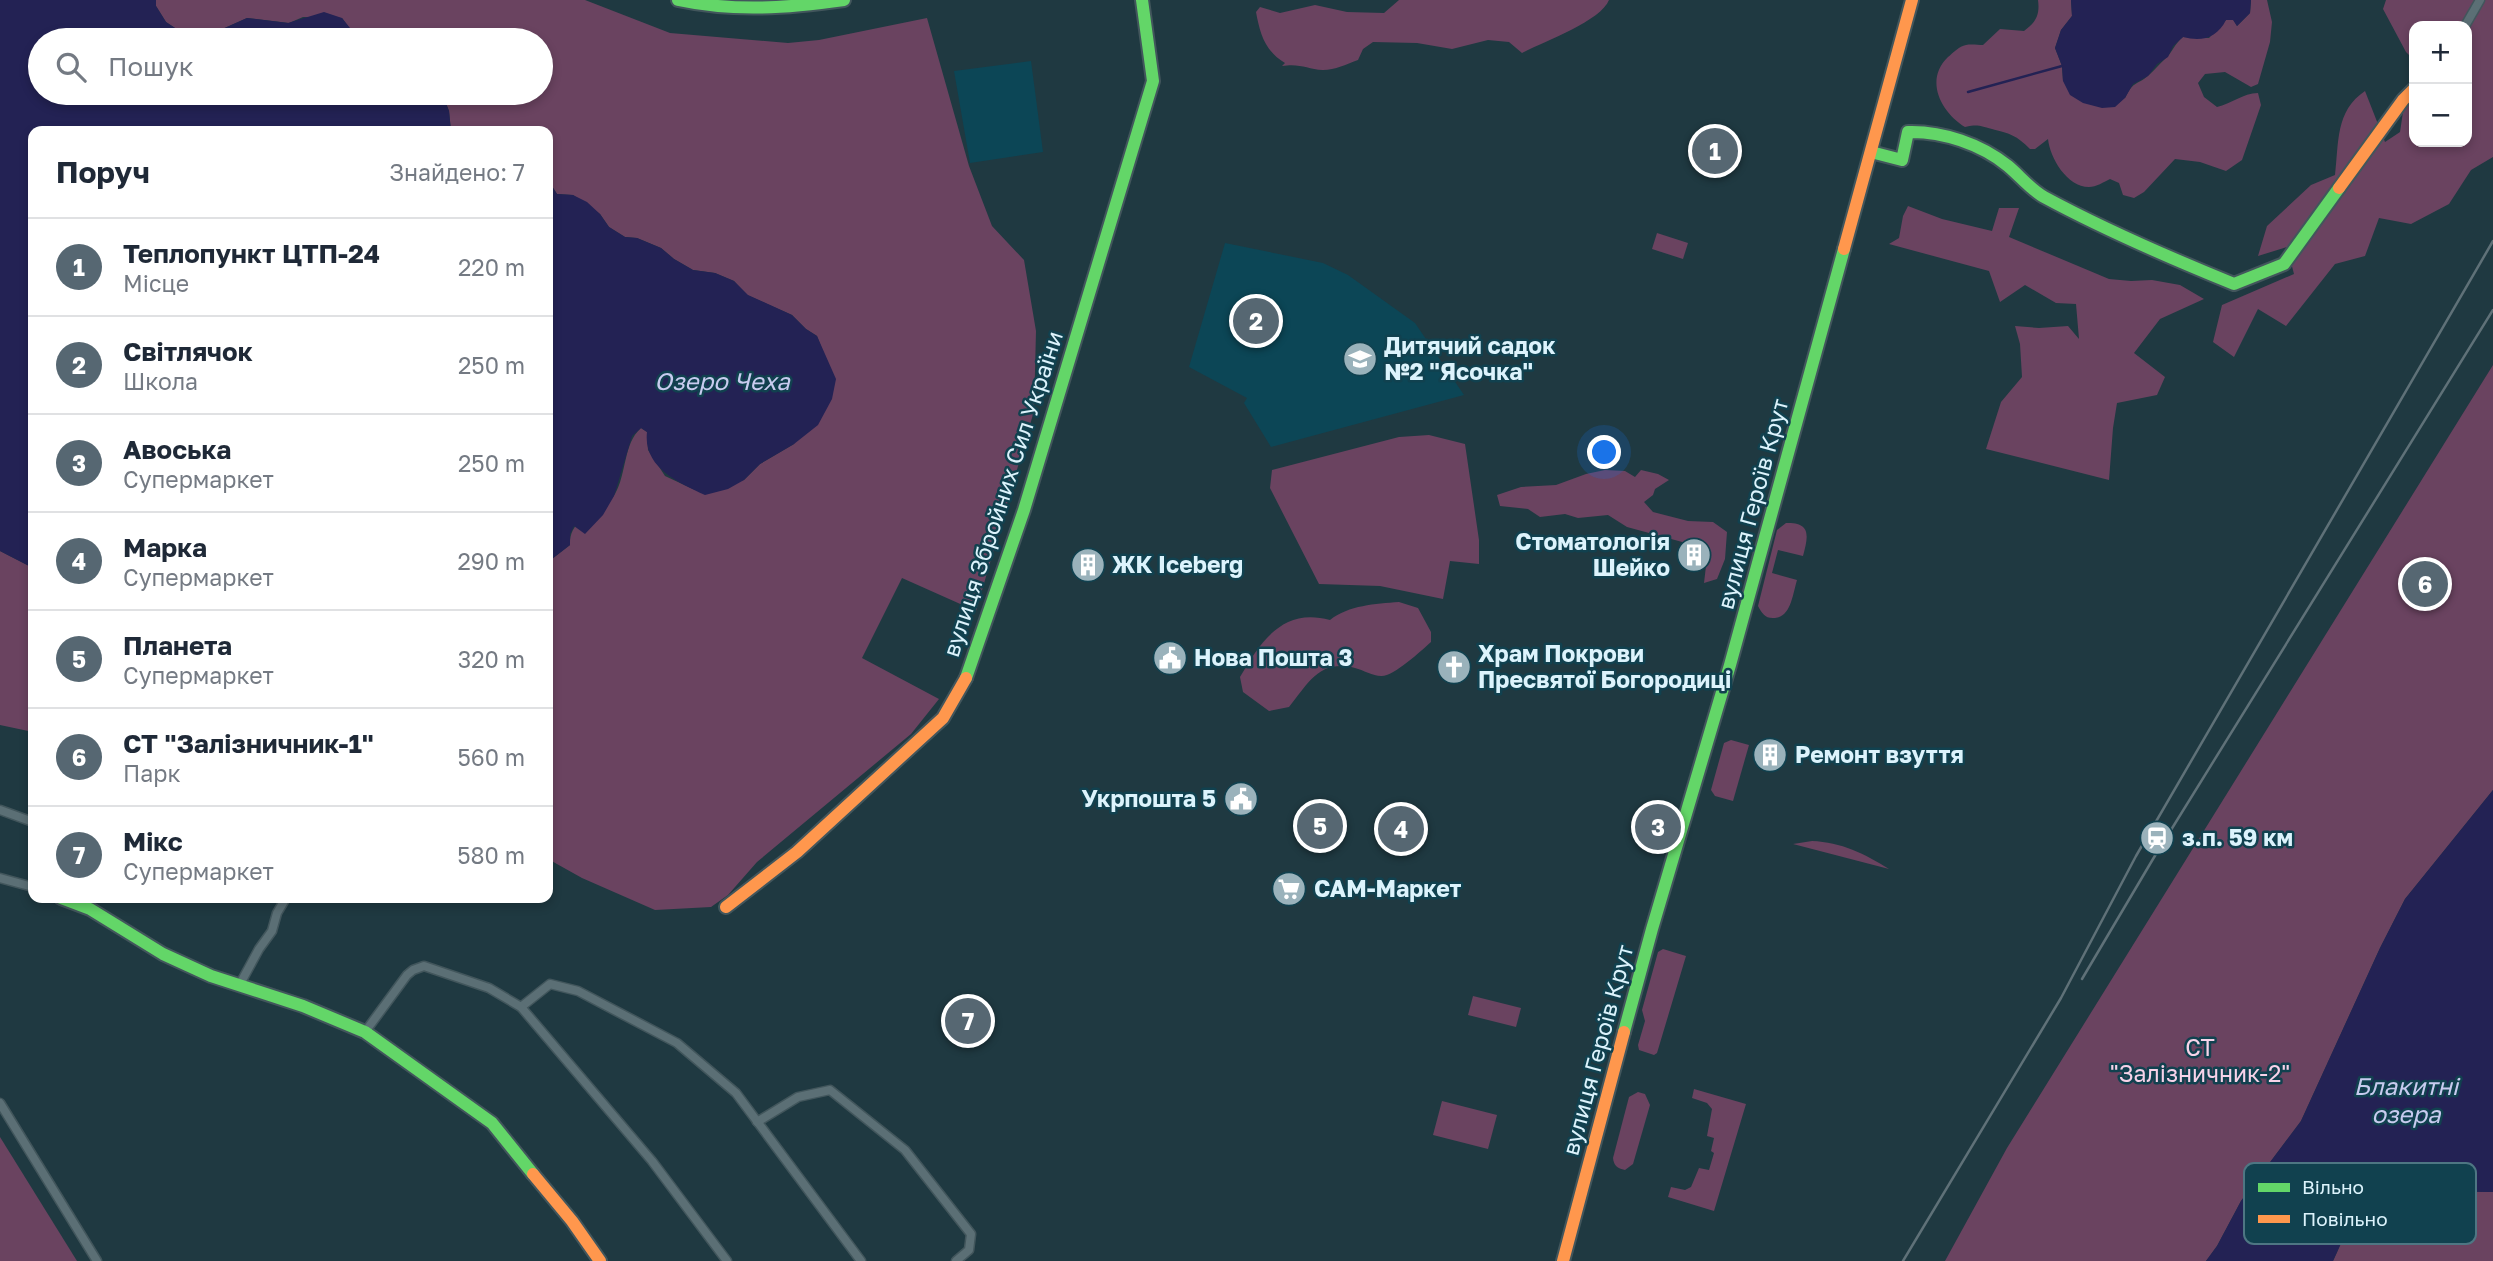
<!DOCTYPE html>
<html lang="uk">
<head>
<meta charset="utf-8">
<style>
  :root { --surface:#fff; --page:#f6f6f7; --text:#1f2937; --muted:#747a83; --line:#e0e1e3; --accent:#566772 }
  body { margin:0; font-family:"Golos Text",sans-serif; background:var(--page); color:var(--text) }
  .controls { position:absolute; right:21px; top:21px; display:grid; overflow:hidden; border-radius:14px; box-shadow:0 4px 10px #0003 }
  .controls button { width:63px; height:63px; display:grid; place-items:center; padding:0; border:0; border-bottom:2px solid var(--line); background:var(--surface); color:var(--text); font:35px sans-serif }
  .you { position:absolute; left:1605px; top:453px; width:24px; height:24px; margin:-18px; border:5px solid #fff; border-radius:50%; background:#1a73e8; box-shadow:0 0 0 10px #1a73e833 }
  .badge { display:grid; place-items:center; width:46px; height:46px; border-radius:50%; background:var(--accent); color:#fff; font-size:23px; font-weight:700 }
  .pin { position:absolute; translate:-50% -50%; border:4px solid #fff; box-shadow:0 2px 7px #0006 }
  .list { margin:0; padding:0; list-style:none }
  h2 { display:flex; justify-content:space-between; align-items:center; height:91px; margin:0; padding:0 28px; font-size:30px }
  h2 small { font-size:23px; font-weight:400; color:var(--muted) }
  .list li { display:grid; grid-template-columns:46px 1fr auto; gap:21px; align-items:center; box-sizing:border-box; height:98px; padding:0 28px; border-top:2px solid var(--line) }
  .list b { display:block; font-size:26px; white-space:nowrap }
  .list p { margin:0; font-size:23px; white-space:nowrap; color:var(--muted) }
  .list em { font-size:23px; font-style:normal; color:var(--muted) }
  .icon { flex:none; width:38px; height:38px; fill:none; stroke:currentColor; stroke-width:2; stroke-linecap:round; stroke-linejoin:round }
  .map { position:relative; flex:none; width:2493px; height:1261px; overflow:hidden }
  .search { position:absolute; background:var(--surface); box-shadow:0 4px 10px #0003; left:28px; top:28px; width:525px; height:77px; display:flex; align-items:center; gap:18px; box-sizing:border-box; padding:0 24px; border-radius:38px; color:var(--muted); font-size:26px }
  .panel { position:absolute; background:var(--surface); box-shadow:0 4px 10px #0003; left:28px; top:126px; width:525px; height:777px; border-radius:14px }
  .map>svg:first-child { display:block }
  .built { fill:#0c4656 }
  .green { fill:#6a4360 }
  .water { fill:#232254 }
  .lines { fill:none; stroke-linecap:round; stroke-linejoin:round }
  .stream { stroke:#232254; stroke-width:2.5 }
  .street-casing { stroke:#42565c; stroke-width:11 }
  .fast-casing { stroke:#42565c; stroke-width:16 }
  .slow-casing { stroke:#42565c; stroke-width:16 }
  .street { stroke:#5b6f75; stroke-width:8 }
  .fast { stroke:#63d668; stroke-width:12 }
  .slow { stroke:#ff974d; stroke-width:12 }
  .rail { stroke:#5f7178; stroke-width:2.5 }
  .labels { text-anchor:middle; stroke-width:5; stroke-linejoin:round; paint-order:stroke }
  .poi-label { font-size:23px; font-weight:bold; fill:#dcf3fc; stroke:#11414f; text-anchor:start }
  .street-label { font-size:23px; fill:#dcf3fc; stroke:#11414f }
  .park-label { font-size:23px; fill:#f8d3e9; stroke:#11414f }
  .water-label { font-size:24px; font-style:italic; fill:#c8cbef; stroke:#11414f }
  .key { fill:#11414f; stroke:#4e7683; stroke-width:2 }
  .key-label { font-size:19px; fill:#dcf3fc }
</style>
</head>
<body>
<div class="map">
<svg width="2493" height="1261" viewBox="0 0 2493 1261">
  <rect width="100%" height="100%" fill="#1f3941"/>
  <g class="built">
    <polygon points="1031,61 1043,152 970,163 954,71"/>
    <polygon points="1225,243 1323,263 1348,275 1415,323 1464,395 1271,447 1244,403 1247,398 1189,367"/>
  </g>
  <g class="green">
    <path d="M156,0H585L670,33L788,43L819,40L927,18L969,166L992,226L1024,260L1036,331L1034,411L976,611L902,578L862,658L939,699L911,734L757,862L728,895L711,907L655,910L582,878L548,859V562L570,545C569,514 603,515 615,494C627,473 623,444 641,428L647,432L648,450L665,476L695,490L744,480L760,464L794,444L825,357L817,336L806,329L792,315L747,295L734,281L715,273L693,270L674,259L661,248L637,238L625,237L609,227L600,214L573,195L557,194L548,180V131H451L449,111L442,93H541V40H380L350,29L342,18L303,17L289,23L247,18L218,31L184,34L166,22L156,6Z"/>
    <path d="M1399,0H1609C1601,21 1543,42 1522,53L1509,42L1488,40L1452,49L1417,43L1373,42L1363,49L1358,60C1347,64 1335,70 1323,70C1307,69 1300,63 1282,66L1285,63C1265,51 1260,34 1256,12L1260,7L1280,13L1315,5L1347,12L1384,13Z"/>
    <path d="M2038,0H2071L2072,16L2061,30L2055,48L2062,66L2063,81L2125,98C2135,79 2135,87 2149,75C2155,70 2159,64 2165,59C2172,53 2175,43 2183,37L2209,38L2226,20L2233,19L2237,26L2250,13L2251,0H2267L2272,22L2270,42L2258,84L2251,87L2225,72L2205,74L2198,83L2204,97L2217,107C2231,104 2243,93 2258,93L2261,105L2242,160L2226,171L2200,162L2175,159L2144,192L2134,198L2123,195L2119,183L2110,179C2104,182 2096,187 2089,187C2067,187 2050,158 2048,139L2035,149H2030C2016,135 2011,134 1992,129C1979,126 1979,124 1965,127C1941,112 1924,80 1948,57C1953,53 1959,46 1966,45C1971,44 1978,45 1983,45L2000,29L2024,31C2036,22 2040,15 2038,0Z"/>
    <path d="M2386,0H2493V157L2471,170L2449,204L2411,224L2379,218L2365,256L2335,264L2286,326L2258,309L2234,357L2213,342L2222,305L2294,274L2287,247L2258,256L2267,226L2311,185L2335,175C2339,143 2335,111 2365,91L2385,142L2400,132L2403,112L2414,90V142H2467V26H2414V60L2406,52L2383,9Z"/>
    <polygon points="1908,206 1942,219 1992,231 1999,208 2019,208 2009,237 2109,279 2131,281 2152,280 2180,285 2204,299 2160,319 2134,353 2165,377 2157,395 2117,403 2113,428 2109,480 1986,449 2001,402 2022,377 2020,344 2015,326 2039,328 2068,326 2079,339 2076,304 2056,303 2025,285 2000,302 1989,271 1889,244 1899,238 1903,216"/>
    <polygon points="1657,233 1688,243 1683,259 1652,249"/>
    <polygon points="2493,365 2493,790 2405,899 2380,948 2301,1121 2241,1201 2217,1246 2206,1261 1945,1261 2007,1148"/>
    <polygon points="1429,435 1465,444 1479,540 1479,564 1450,561 1443,599 1380,586 1319,584 1270,488 1272,470 1399,437"/>
    <polygon points="1605,470 1625,471 1635,477 1641,470 1658,474 1669,480 1655,489 1653,495 1644,502 1653,512 1688,521 1713,522 1727,532 1725,559 1717,579 1704,583 1708,549 1627,527 1608,515 1578,518 1565,514 1540,517 1528,509 1500,506 1497,495 1521,487 1556,485 1586,474"/>
    <path d="M1786,523C1812,522 1808,537 1803,556L1778,550L1772,573L1797,580C1793,593 1791,617 1775,618C1765,619 1762,613 1758,606L1777,530Z"/>
    <polygon points="0,551 33,568 33,732 0,725"/>
    <path d="M1399,602L1418,608L1431,632V642C1421,651 1393,677 1381,676C1373,676 1363,670 1355,668C1319,659 1308,684 1289,707L1269,711L1243,692L1240,677C1261,641 1283,607 1330,620C1349,605 1375,604 1399,602Z"/>
    <polygon points="1731,740 1749,745 1733,801 1715,796 1711,790 1724,743"/>
    <path d="M1812,841C1841,842 1865,854 1889,869L1793,844Z"/>
    <polygon points="1663,949 1686,956 1657,1053 1654,1055 1639,1050 1638,1045 1645,1021 1642,1010 1658,952"/>
    <polygon points="1473,996 1521,1008 1516,1027 1468,1015"/>
    <polygon points="1694,1089 1746,1104 1714,1211 1668,1197 1671,1187 1685,1190 1691,1187 1699,1168 1709,1170 1714,1153 1711,1151 1714,1138 1707,1136 1712,1109 1707,1103 1692,1098"/>
    <path d="M1638,1092L1645,1094L1650,1105L1633,1164L1625,1170C1617,1168 1614,1166 1613,1158L1629,1097Z"/>
    <polygon points="1442,1101 1497,1115 1488,1149 1433,1135"/>
    <polygon points="0,1137 77,1261 0,1261"/>
    <polygon points="2418,1190 2493,1192 2493,1261 2333,1261 2347,1230 2370,1191"/>
  </g>
  <g class="water">
    <polygon points="0,0 156,0 156,6 166,22 184,34 218,31 247,18 288,23 324,12 342,18 350,28 358,33 380,40 40,40 40,93 442,93 449,111 451,131 33,131 33,568 0,551"/>
    <path d="M2071,0H2251L2250,13L2237,26L2233,20H2226C2217,38 2202,42 2183,37L2173,46L2168,57L2157,64L2148,76L2133,84L2125,98L2115,107L2102,108L2083,103L2070,95L2063,81L2062,66L2055,48L2061,30L2072,16Z"/>
    <path d="M548,180L557,194L573,195L587,202L600,214L609,227L625,237L637,238L661,248L674,259L693,270L715,273L734,281L748,295L792,315L806,329L817,336L836,379L832,399L818,425L794,444L760,464L744,480L728,489L705,495C677,482 643,467 647,432L641,428L632,436L614,496L603,515L585,534L574,526L570,534V545L548,562Z"/>
    <polygon points="2493,790 2493,1192 2370,1191 2347,1230 2333,1261 2206,1261 2217,1246 2241,1201 2301,1121 2380,948 2405,899"/>
  </g>
  <g class="lines">
    <polyline class="stream" points="1968,92 2062,66"/>
    <g class="street-casing">
      <g id="street">
        <polyline points="2465,26 2480,0"/>
        <polyline points="0,810 33,822"/>
        <polyline points="0,878 33,887"/>
        <polyline points="240,984 259,949 272,931 277,913 286,898"/>
        <polyline points="521,1007 550,984 578,991 677,1043 736,1093 861,1261"/>
        <polyline points="365,1032 407,975 413,970 424,966 489,988 521,1007 652,1161 727,1261"/>
        <polyline points="0,1103 97,1261"/>
        <polyline points="757,1122 798,1097 830,1090 905,1150 971,1234 969,1250 956,1261"/>
      </g>
    </g>
    <g class="fast-casing">
      <g id="fast">
        <path d="M678,0C734,12 788,8 844,0"/>
        <path d="M1871,152L1902,160L1908,132C1942,131 1981,144 2008,166C2020,176 2030,189 2044,197C2105,230 2170,258 2234,284L2284,264L2339,188"/>
        <polyline points="966,678 1024,510 1153,81 1142,0"/>
        <polyline points="61,898 90,909 163,954 211,976 303,1006 365,1032 492,1123 533,1174"/>
        <polyline points="1624,1032 1652,929 1730,665 1844,249"/>
      </g>
    </g>
    <g class="slow-casing">
      <g id="slow">
        <polyline points="2339,188 2403,100 2414,89"/>
        <polyline points="1844,249 1912,0"/>
        <polyline points="726,907 797,852 943,718 966,678"/>
        <polyline points="533,1174 572,1221 600,1261"/>
        <polyline points="1563,1261 1624,1032"/>
      </g>
    </g>
    <use href="#street" class="street"/>
    <use href="#fast" class="fast"/>
    <use href="#slow" class="slow"/>
    <g class="rail">
      <polyline points="2082,979 2153,859 2493,310"/>
      <polyline points="1903,1261 2061,998 2136,856 2493,241"/>
    </g>
  </g>
  <defs>
    <g id="school-disc" transform="scale(1.75)"><circle r="9.5" fill="#9ab2bb" stroke="#11414f"/><path d="M0-5L7-2L0 1L-7-2ZM-4 1L0 2.5L4 1V4Q0 6-4 4Z" fill="#fff"/></g>
    <g id="building-disc" transform="scale(1.75)"><circle r="9.5" fill="#9ab2bb" stroke="#11414f"/><path d="M-4-6H4V6H1V3H-1V6H-4ZM-2.5-4.3h1.7v1.8h-1.7ZM.8-4.3h1.7v1.8H.8ZM-2.5-1h1.7V.8h-1.7ZM.8-1h1.7V.8H.8Z" fill="#fff"/></g>
    <g id="civic-disc" transform="scale(1.75)"><circle r="9.5" fill="#9ab2bb" stroke="#11414f"/><path d="M-.6-6.5H3V-4.5H.6V-3L4-1V1h2V6H-6V1h2V-1L-.6-3ZM-1.2 2.5V6h2.4V2.5Z" fill="#fff"/></g>
    <g id="church-disc" transform="scale(1.75)"><circle r="9.5" fill="#9ab2bb" stroke="#11414f"/><path d="M-1.2-6h2.4v3.5h3.3v2.4h-3.3V6h-2.4V-.1h-3.3v-2.4h3.3Z" fill="#fff"/></g>
    <g id="station-disc" transform="scale(1.75)"><circle r="9.5" fill="#9ab2bb" stroke="#11414f"/><path d="M-3-6H3Q5-6 5-4V2Q5 4 3 4L4.5 6H3L1.5 4h-3L-3 6H-4.5L-3 4Q-5 4-5 2V-4Q-5-6-3-6ZM-3.5-4v3h7v-3ZM-3.5 1v1.5H-2V1ZM2 1v1.5H3.5V1Z" fill="#fff"/></g>
    <g id="supermarket-disc" transform="scale(1.75)"><circle r="9.5" fill="#9ab2bb" stroke="#11414f"/><path d="M-6-5.5h2.5l.6 2H6L4.5 2H-2.5L-4.4-4H-6ZM-1.5 3.2a1.3 1.3 0 1 0 .1 0ZM3 3.2a1.3 1.3 0 1 0 .1 0Z" fill="#fff"/></g>
  </defs>
  <g fill-rule="evenodd">
    <use href="#school-disc" x="1360" y="359"/>
    <use href="#building-disc" x="1694" y="555"/>
    <use href="#building-disc" x="1088" y="565"/>
    <use href="#civic-disc" x="1170" y="658"/>
    <use href="#church-disc" x="1454" y="667"/>
    <use href="#building-disc" x="1770" y="755"/>
    <use href="#civic-disc" x="1241" y="799"/>
    <use href="#station-disc" x="2157" y="838"/>
    <use href="#supermarket-disc" x="1289" y="889"/>
  </g>
  <g class="labels">
    <g class="poi-label">
      <text x="1384" y="354">Дитячий садок<tspan x="1384" dy="26">№2 "Ясочка"</tspan></text>
      <text x="1670" y="550" text-anchor="end">Стоматологія<tspan x="1670" dy="26">Шейко</tspan></text>
      <text x="1112" y="573">ЖК Iceberg</text>
      <text x="1478" y="662">Храм Покрови<tspan x="1478" dy="26">Пресвятої Богородиці</tspan></text>
      <text x="1194" y="666">Нова Пошта 3</text>
      <text x="1795" y="763">Ремонт взуття</text>
      <text x="1216" y="807" text-anchor="end">Укрпошта 5</text>
      <text x="2182" y="846">з.п. 59 км</text>
      <text x="1314" y="897">САМ-Маркет</text>
    </g>
    <g class="street-label">
      <text transform="translate(1003 494) rotate(-72)" y="8">вулиця Збройних Сил України</text>
      <text transform="translate(1753 504) rotate(-75)" y="8">вулиця Героїв Крут</text>
      <text transform="translate(1598 1050) rotate(-75)" y="8">вулиця Героїв Крут</text>
    </g>
    <g class="park-label">
      <text x="2200" y="1056">СТ<tspan x="2200" dy="26">"Залізничник-2"</tspan></text>
    </g>
    <g class="water-label">
      <text x="722" y="390">Озеро Чеха</text>
      <text x="2406" y="1095">Блакитні<tspan x="2406" dy="28">озера</tspan></text>
    </g>
  </g>
  <rect x="2244" y="1163" width="232" height="81" rx="10" class="key"/>
  <rect x="2258" y="1183" width="32" height="9" fill="#63d668"/>
  <rect x="2258" y="1215" width="32" height="8" fill="#ff974d"/>
  <g class="key-label">
    <text x="2302" y="1194">Вільно</text>
    <text x="2302" y="1226">Повільно</text>
  </g>
</svg>
<div class="controls">
<button>+</button>
<button>−</button>
</div>
<div class="you"></div>
<div class="pin badge" style="left:1715px;top:151px">1</div>
<div class="pin badge" style="left:1256px;top:321px">2</div>
<div class="pin badge" style="left:1658px;top:827px">3</div>
<div class="pin badge" style="left:1401px;top:829px">4</div>
<div class="pin badge" style="left:1320px;top:826px">5</div>
<div class="pin badge" style="left:2425px;top:584px">6</div>
<div class="pin badge" style="left:968px;top:1021px">7</div>
<div class="search"><svg class="icon" aria-label="search" viewBox="0 0 24 24"><circle cx="10" cy="10" r="6"/><path d="M15 15l6 6"/></svg>Пошук</div>
<section class="panel">
<h2>Поруч<small>Знайдено: 7</small></h2>
<ul class="list">
<li><span class="badge">1</span><div><b>Теплопункт ЦТП-24</b><p>Місце</p></div><em>220 m</em></li>
<li><span class="badge">2</span><div><b>Світлячок</b><p>Школа</p></div><em>250 m</em></li>
<li><span class="badge">3</span><div><b>Авоська</b><p>Супермаркет</p></div><em>250 m</em></li>
<li><span class="badge">4</span><div><b>Марка</b><p>Супермаркет</p></div><em>290 m</em></li>
<li><span class="badge">5</span><div><b>Планета</b><p>Супермаркет</p></div><em>320 m</em></li>
<li><span class="badge">6</span><div><b>СТ &quot;Залізничник-1&quot;</b><p>Парк</p></div><em>560 m</em></li>
<li><span class="badge">7</span><div><b>Мікс</b><p>Супермаркет</p></div><em>580 m</em></li>
</ul>
</section>
</div>
</body>
</html>
